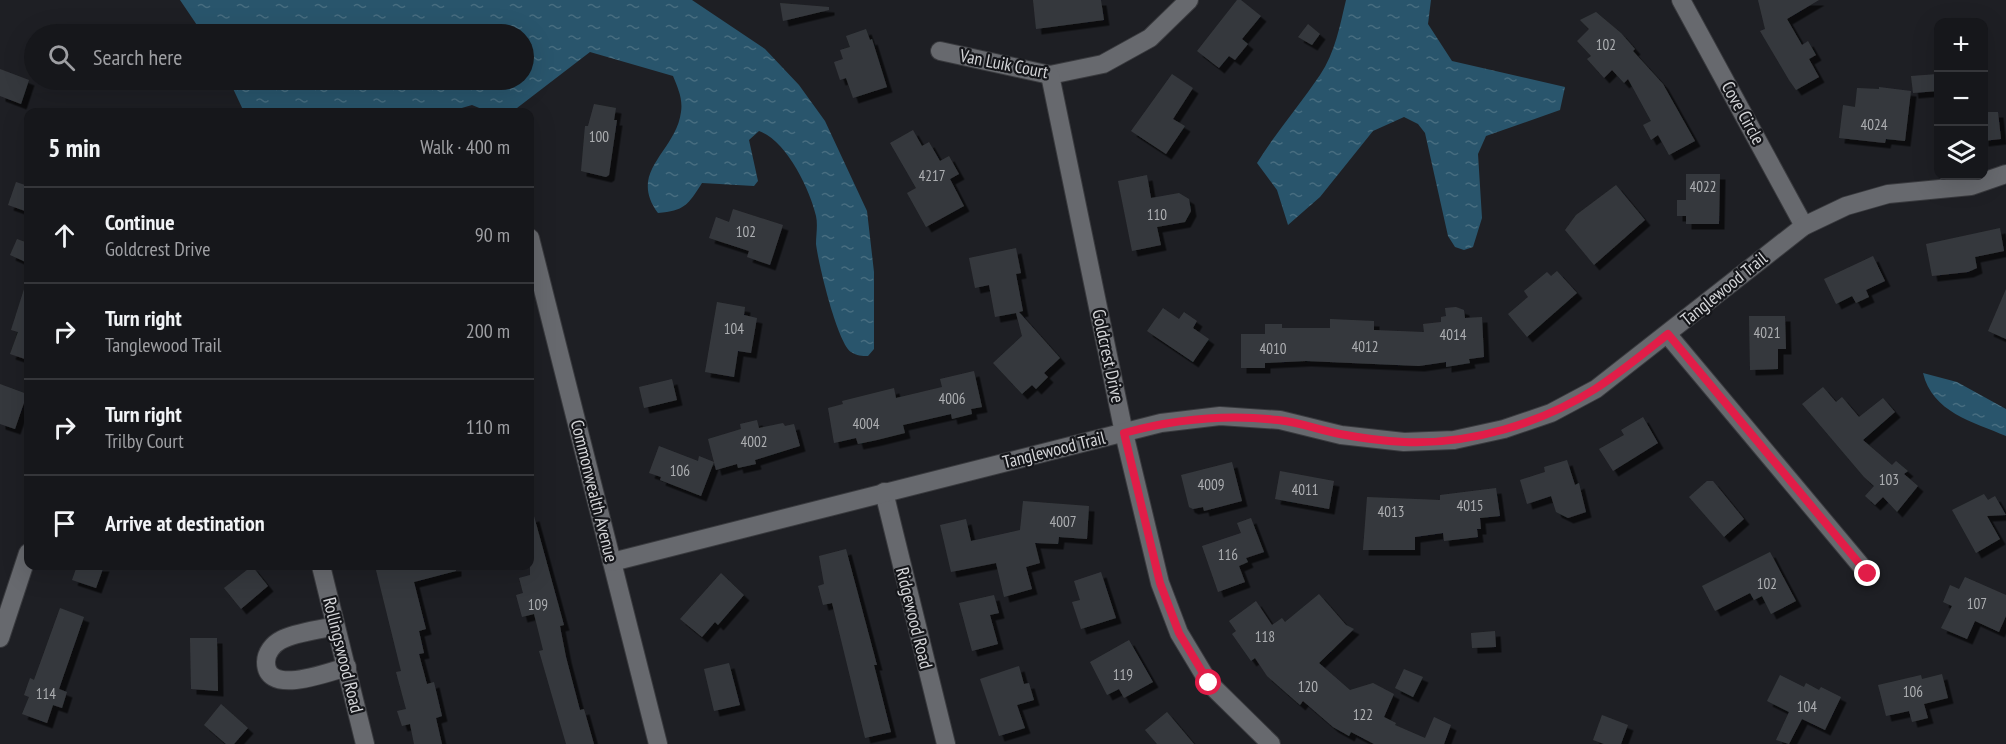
<!DOCTYPE html>
<html lang="en">
<head>
<meta charset="utf-8">
<style>
  :root { --surface:#16171b; --page:#1f2024; --text:#f1f3f6; --muted:#9e9fa3; --line:#35363a }
  body { margin:0; font-family:"PT Sans Narrow",sans-serif; background:var(--page); color:var(--text) }
  .controls { position:absolute; right:18px; top:18px; display:grid; overflow:hidden; border-radius:12px; box-shadow:0 6px 24px #0002 }
  .controls button { width:54px; height:54px; display:grid; place-items:center; padding:0; border:0; border-bottom:2px solid var(--line); background:var(--surface); color:var(--text); font:30px sans-serif }
  .stop { position:absolute; width:18px; height:18px; margin:-14px; border:4px solid #e11d48; border-radius:50%; background:#fff }
  .stop.end { background:#e11d48; border-color:#fff; box-shadow:0 2px 6px #0008 }
  .list { margin:0; padding:0; list-style:none }
  h2 { display:flex; justify-content:space-between; align-items:center; height:78px; margin:0; padding:0 24px; font-size:26px }
  h2 small { font-size:20px; font-weight:400; color:var(--muted) }
  .list li { display:grid; grid-template-columns:39px 1fr auto; gap:18px; align-items:center; box-sizing:border-box; height:96px; padding:0 24px; border-top:2px solid var(--line) }
  .list b { display:block; font-size:22px; white-space:nowrap }
  .list p { margin:0; font-size:20px; white-space:nowrap; color:var(--muted) }
  .list em { font-size:20px; font-style:normal; color:var(--muted) }
  .icon { flex:none; width:33px; height:33px; fill:none; stroke:currentColor; stroke-width:2; stroke-linecap:round; stroke-linejoin:round }
  .map { position:relative; flex:none; width:2006px; height:744px; overflow:hidden }
  .search { position:absolute; background:var(--surface); box-shadow:0 6px 24px #0002; left:24px; top:24px; width:510px; height:66px; display:flex; align-items:center; gap:15px; box-sizing:border-box; padding:0 21px; border-radius:33px; color:var(--muted); font-size:22px }
  .panel { position:absolute; background:var(--surface); box-shadow:0 6px 24px #0002; left:24px; top:108px; width:510px; height:462px; border-radius:12px }
  .map>svg:first-child { display:block }
  .water { fill:url(#water-ripples) }
  .building { fill:#36393d; filter:url(#shadow) }
  .lines { fill:none; stroke-linecap:round; stroke-linejoin:round }
  .street-casing { stroke:#393a3e; stroke-width:20 }
  .street { stroke:#67696e; stroke-width:18 }
  .route { stroke:#e11d48; stroke-width:8 }
  .labels { text-anchor:middle; stroke-width:4.5; stroke-linejoin:round; paint-order:stroke }
  .number-label { font-size:15px; fill:#acaeb1 }
  .street-label { font-size:18px; fill:#d4d5d8; stroke:#15161a }
</style>
</head>
<body>
<div class="map">
<svg width="2006" height="744" viewBox="0 0 2006 744">
  <defs>
    <pattern id="water-ripples" width="26" height="14" patternUnits="userSpaceOnUse" patternTransform="scale(1.5)"><rect width="26" height="14" fill="#29556c"/><path d="M2 4q2-2 4 0t4 0M15 11q2-2 4 0t4 0" fill="none" stroke="#476d80"/></pattern>
    <filter id="shadow"><feDropShadow dx="5.5" dy="5.5" stdDeviation="0" flood-color="#0009"/></filter>
  </defs>
  <rect width="100%" height="100%" fill="#1e1f24"/>
  <g class="water">
    <path d="M180,0H692L765,49L799,85L825,121L867,211L874,272V349L868,356C862,356 857,356 851,352C837,342 818,262 816,244C816,235 818,225 816,216C810,189 786,140 759,131L749,140L758,181L754,186L702,183C688,205 684,211 658,213C627,171 676,152 681,112C683,99 678,88 673,76L590,52L517,108L489,112L472,105L448,112H244L229,80H524V34H203Z"/>
    <path d="M1346,0H1431L1428,24L1452,61L1565,87L1560,110L1486,136L1478,154L1482,218L1473,247L1464,250L1455,247L1448,236L1425,133L1418,124L1404,117L1373,131L1320,197L1288,225L1277,190L1257,163C1276,132 1300,105 1320,75C1335,53 1340,25 1346,0Z"/>
    <path d="M1923,373L1957,382L2006,409V436C1973,422 1932,412 1923,373Z"/>
  </g>
  <g class="building">
    <polygon points="1033,0 1101,0 1104,20 1036,29"/>
    <polygon points="1237,0 1241,0 1261,16 1242,39 1248,44 1235,60 1229,56 1219,68 1197,51"/>
    <polygon points="1758,0 1819,0 1787,19 1802,45 1808,41 1816,55 1809,59 1819,77 1796,90 1789,80 1760,31 1765,29"/>
    <polygon points="780,3 829,7 829,10 783,21"/>
    <polygon points="1596,12 1621,33 1635,49 1633,51 1663,84 1695,141 1669,155 1658,135 1651,140 1643,125 1651,121 1628,79 1624,83 1612,70 1604,78 1587,59 1591,56 1577,41 1589,29 1580,20"/>
    <polygon points="1308,24 1320,34 1312,45 1298,37"/>
    <polygon points="866,29 870,40 872,39 887,87 853,98 846,78 840,80 834,62 843,59 840,50 850,47 846,36"/>
    <polygon points="0,69 29,80 21,104 0,96"/>
    <polygon points="1172,74 1193,88 1173,119 1185,126 1166,154 1131,131"/>
    <polygon points="1938,74 1938,91 1913,93 1911,76"/>
    <polygon points="1879,87 1911,91 1905,141 1886,139 1885,143 1839,138 1843,105 1855,107 1857,88 1879,89"/>
    <polygon points="594,104 616,108 614,120 617,120 609,175 606,177 581,171 585,126 588,126"/>
    <polygon points="1983,112 1998,112 2001,139 1983,141"/>
    <polygon points="913,130 922,146 929,142 940,161 949,156 959,174 950,179 964,206 926,227 907,193 916,188 890,143"/>
    <polygon points="1686,174 1720,174 1719,224 1686,224 1686,216 1677,216 1677,200 1686,200"/>
    <polygon points="1147,175 1151,198 1179,193 1189,199 1191,211 1185,222 1157,227 1161,245 1132,251 1118,181"/>
    <polygon points="16,182 28,186 28,212 8,205"/>
    <polygon points="1616,185 1645,220 1594,265 1565,230 1576,215"/>
    <polygon points="733,209 783,225 770,265 747,257 749,251 709,238 716,217 729,222"/>
    <polygon points="2000,228 2004,251 1975,257 1977,268 1968,272 1932,276 1926,244"/>
    <polygon points="17,239 28,243 28,263 10,255"/>
    <polygon points="1016,248 1021,273 1016,274 1023,311 1019,312 1060,358 1044,373 1048,377 1036,389 1032,385 1022,394 993,363 1022,336 1016,313 995,317 989,285 975,288 969,258"/>
    <polygon points="1873,256 1885,281 1866,290 1869,297 1856,303 1852,296 1836,304 1824,279"/>
    <polygon points="1557,271 1577,293 1527,337 1508,314 1528,297 1524,291 1547,272 1551,276"/>
    <polygon points="25,286 28,286 28,360 10,354 18,332 11,330"/>
    <polygon points="2006,289 2006,339 1988,331"/>
    <polygon points="717,302 745,307 744,315 757,318 751,353 738,351 734,377 705,372"/>
    <polygon points="1456,307 1464,310 1465,318 1482,317 1484,357 1469,359 1470,363 1446,367 1446,362 1419,366 1306,361 1265,363 1265,368 1241,368 1241,334 1265,334 1265,324 1282,324 1282,328 1330,328 1330,319 1374,321 1374,330 1424,332 1423,324 1441,322 1441,317 1446,316 1445,308"/>
    <polygon points="1163,308 1179,319 1184,312 1197,321 1193,328 1209,339 1193,362 1147,331"/>
    <polygon points="1749,316 1785,316 1786,349 1778,349 1778,369 1750,370"/>
    <polygon points="974,371 982,407 971,409 972,414 952,419 951,414 903,425 905,433 877,440 858,444 856,438 834,443 828,408 843,404 842,401 894,388 896,398 942,387 940,379"/>
    <polygon points="672,379 677,400 644,408 639,387"/>
    <polygon points="0,384 27,394 15,429 0,424"/>
    <polygon points="1823,387 1836,402 1842,397 1859,417 1883,398 1895,412 1863,440 1892,465 1896,461 1908,471 1904,474 1918,486 1897,512 1883,497 1875,505 1865,496 1874,486 1864,477 1802,404"/>
    <polygon points="1643,417 1658,443 1613,471 1599,449 1624,435 1621,430"/>
    <polygon points="757,420 759,428 783,423 785,426 794,424 800,446 755,460 756,464 738,468 737,464 716,470 708,439 741,429 740,424"/>
    <polygon points="659,446 698,461 699,456 714,462 701,496 660,480 661,477 649,473"/>
    <polygon points="1567,460 1575,485 1579,483 1586,512 1568,518 1556,512 1551,496 1527,504 1520,480 1545,472 1544,467"/>
    <polygon points="1232,462 1242,501 1204,511 1203,507 1193,509 1189,507 1181,475"/>
    <polygon points="1280,471 1334,481 1329,509 1275,499"/>
    <polygon points="1707,481 1713,481 1744,519 1724,537 1689,497"/>
    <polygon points="1496,488 1500,516 1480,518 1481,529 1477,529 1478,537 1444,541 1443,533 1415,537 1415,550 1363,550 1367,497 1440,500 1440,495"/>
    <polygon points="1984,494 1988,500 1995,496 2006,515 1987,516 2000,539 1976,553 1952,510"/>
    <polygon points="1023,501 1089,506 1087,539 1059,537 1058,544 1035,543 1040,563 1026,567 1032,589 1004,597 996,563 951,572 940,525 966,519 971,541 1020,530"/>
    <polygon points="534,516 564,625 560,626 566,657 580,710 584,709 594,744 566,744 539,651 543,650 534,614 522,617 516,595 523,593 519,578 530,575 530,517"/>
    <polygon points="1251,518 1264,552 1246,558 1248,562 1239,566 1245,582 1218,592 1202,546 1241,533 1237,523"/>
    <polygon points="846,549 877,665 874,665 891,732 865,738 832,603 823,605 818,586 824,584 819,556"/>
    <polygon points="1770,552 1796,601 1771,614 1762,596 1754,600 1750,593 1715,611 1702,586"/>
    <polygon points="77,566 104,566 96,588 72,580"/>
    <polygon points="252,566 268,586 241,609 224,588"/>
    <polygon points="375,566 456,566 456,571 414,582 426,629 419,631 424,653 419,654 427,684 434,682 442,716 436,718 442,744 414,744 410,724 402,726 397,711 406,709 396,672 401,671"/>
    <polygon points="1101,572 1116,618 1081,629 1072,602 1080,600 1074,581"/>
    <polygon points="721,573 744,595 718,625 715,622 702,637 680,619"/>
    <polygon points="1965,577 2006,595 2006,616 1999,632 1975,621 1967,639 1941,628 1952,606 1943,602 1950,585 1959,589"/>
    <polygon points="1319,594 1346,625 1354,629 1319,663 1350,690 1373,683 1394,694 1384,717 1396,723 1395,725 1425,738 1434,717 1451,725 1444,744 1374,744 1351,732 1349,736 1333,727 1303,701 1300,705 1267,676 1255,658 1251,661 1232,634 1236,631 1229,621 1256,601 1272,625 1282,618 1285,622"/>
    <polygon points="994,595 999,613 990,615 998,644 972,651 959,603"/>
    <polygon points="60,608 84,617 59,689 67,692 62,708 53,705 47,723 22,714 29,697 24,695 30,678 34,680"/>
    <polygon points="1495,631 1496,647 1472,648 1471,633"/>
    <polygon points="190,638 217,638 218,691 191,689"/>
    <polygon points="1129,640 1153,682 1124,698 1119,689 1107,695 1090,662"/>
    <polygon points="729,663 740,705 714,711 704,669"/>
    <polygon points="1019,666 1024,684 1029,683 1034,700 1017,705 1025,728 999,736 980,679"/>
    <polygon points="1404,669 1423,677 1413,697 1395,688"/>
    <polygon points="1942,674 1948,698 1924,704 1928,718 1912,722 1909,711 1886,716 1878,685 1921,675 1922,679"/>
    <polygon points="1780,675 1804,687 1806,683 1819,690 1821,687 1841,697 1825,730 1802,719 1789,744 1776,740 1789,712 1767,701"/>
    <polygon points="221,704 248,728 234,744 226,744 204,725"/>
    <polygon points="1167,712 1194,744 1157,744 1145,730"/>
    <polygon points="1602,715 1628,725 1621,744 1604,744 1593,740"/>
  </g>
  <g class="lines">
    <g class="street-casing">
      <g id="street">
        <polyline points="1681,0 1804,226"/>
        <polyline points="940,51 1050,75 1103,64 1150,38 1189,0"/>
        <polyline points="1050,75 1124,433 1160,583 1179,633 1209,683 1271,744"/>
        <polyline points="530,238 658,744"/>
        <polyline points="1668,335 1868,574"/>
        <polyline points="884,492 946,744"/>
        <polyline points="612,562 1161,423 1220,416 1280,420 1341,435 1404,442 1454,440 1504,429 1551,413 1596,389 1804,226 1846,206 1888,194 1971,186 2006,174"/>
        <polyline points="321,566 365,744"/>
        <path d="M335,626C319,630 296,632 281,640C273,644 266,653 266,662C266,697 328,672 347,667"/>
        <polyline points="0,638 28,553"/>
      </g>
    </g>
    <use href="#street" class="street"/>
  </g>
  <g class="lines">
    <path class="route" d="M1209,683L1179,633L1160,583L1124,433C1175,419 1226,414 1278,420C1299,422 1319,430 1340,434C1361,438 1383,441 1404,442C1469,445 1540,424 1595,389C1620,373 1644,353 1668,334L1868,574"/>
  </g>
  <g class="labels">
    <g class="number-label">
      <text x="1606" y="50">102</text>
      <text x="1874" y="130">4024</text>
      <text x="599" y="142">100</text>
      <text x="932" y="181">4217</text>
      <text x="1703" y="192">4022</text>
      <text x="1157" y="220">110</text>
      <text x="746" y="237">102</text>
      <text x="734" y="334">104</text>
      <text x="1767" y="338">4021</text>
      <text x="1453" y="340">4014</text>
      <text x="1365" y="352">4012</text>
      <text x="1273" y="354">4010</text>
      <text x="952" y="404">4006</text>
      <text x="866" y="429">4004</text>
      <text x="754" y="447">4002</text>
      <text x="680" y="476">106</text>
      <text x="1889" y="485">103</text>
      <text x="1211" y="490">4009</text>
      <text x="1305" y="495">4011</text>
      <text x="1470" y="511">4015</text>
      <text x="1391" y="517">4013</text>
      <text x="1063" y="527">4007</text>
      <text x="1228" y="560">116</text>
      <text x="1767" y="589">102</text>
      <text x="1977" y="609">107</text>
      <text x="538" y="610">109</text>
      <text x="1265" y="642">118</text>
      <text x="1123" y="680">119</text>
      <text x="1308" y="692">120</text>
      <text x="1913" y="697">106</text>
      <text x="46" y="699">114</text>
      <text x="1807" y="712">104</text>
      <text x="1363" y="720">122</text>
    </g>
    <g class="street-label">
      <text transform="translate(1004 64) rotate(11)" y="6">Van Luik Court</text>
      <text transform="translate(1743 113) rotate(61)" y="6">Cove Circle</text>
      <text transform="translate(1724 289) rotate(-39)" y="6">Tanglewood Trail</text>
      <text transform="translate(1108 356) rotate(78)" y="6">Goldcrest Drive</text>
      <text transform="translate(1054 450) rotate(-14)" y="6">Tanglewood Trail</text>
      <text transform="translate(594 491) rotate(76)" y="6">Commonwealth Avenue</text>
      <text transform="translate(914 618) rotate(76)" y="6">Ridgewood Road</text>
      <text transform="translate(343 655) rotate(76)" y="6">Rollingswood Road</text>
    </g>
  </g>
</svg>
<div class="controls">
<button>+</button>
<button>−</button>
<button><svg class="icon" aria-label="layers" viewBox="0 0 24 24"><path d="M12 4l9 5-9 5-9-5zM3 14l9 5 9-5"/></svg></button>
</div>
<div class="stop" style="left:1209px;top:683px"></div>
<div class="stop end" style="left:1868px;top:574px"></div>
<div class="search"><svg class="icon" aria-label="search" viewBox="0 0 24 24"><circle cx="10" cy="10" r="6"/><path d="M15 15l6 6"/></svg>Search here</div>
<section class="panel">
<h2>5 min<small>Walk · 400 m</small></h2>
<ul class="list">
<li><svg class="icon" aria-label="ahead" viewBox="0 0 24 24"><path d="M12 20V5M6 11l6-6 6 6"/></svg><div><b>Continue</b><p>Goldcrest Drive</p></div><em>90 m</em></li>
<li><svg class="icon" aria-label="right" viewBox="0 0 24 24"><path d="M7 20v-9h11M14 6l5 5-5 5"/></svg><div><b>Turn right</b><p>Tanglewood Trail</p></div><em>200 m</em></li>
<li><svg class="icon" aria-label="right" viewBox="0 0 24 24"><path d="M7 20v-9h11M14 6l5 5-5 5"/></svg><div><b>Turn right</b><p>Trilby Court</p></div><em>110 m</em></li>
<li><svg class="icon" aria-label="arrive" viewBox="0 0 24 24"><path d="M6 21V4h12l-3 4 3 4H6"/></svg><div><b>Arrive at destination</b></div></li>
</ul>
</section>
</div>
</body>
</html>
